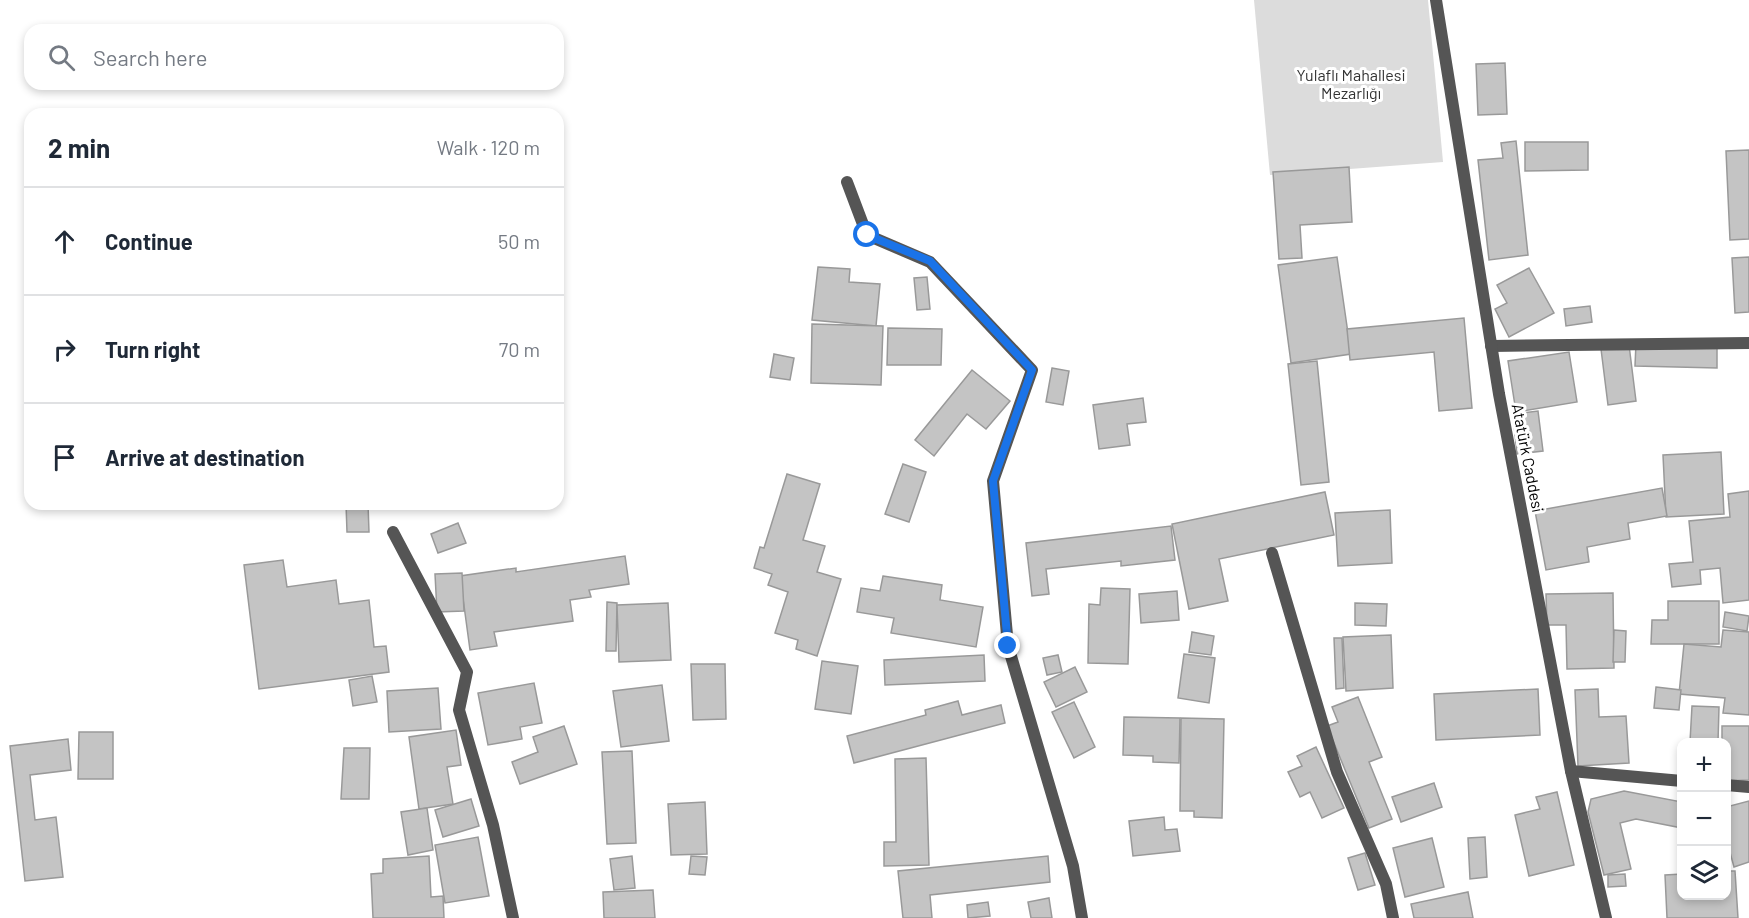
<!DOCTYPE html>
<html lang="en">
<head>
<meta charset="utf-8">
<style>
  :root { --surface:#fff; --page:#f6f6f7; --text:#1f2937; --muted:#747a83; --line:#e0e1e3 }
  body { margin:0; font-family:Barlow,sans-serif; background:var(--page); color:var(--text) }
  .controls { position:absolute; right:18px; bottom:18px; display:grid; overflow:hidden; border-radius:12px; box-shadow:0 3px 9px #0003 }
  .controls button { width:54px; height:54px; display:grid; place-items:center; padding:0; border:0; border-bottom:2px solid var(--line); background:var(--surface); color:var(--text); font:30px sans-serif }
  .stop { position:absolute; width:18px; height:18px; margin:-14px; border:4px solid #1a73e8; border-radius:50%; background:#fff }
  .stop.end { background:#1a73e8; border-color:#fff; box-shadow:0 2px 6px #0008 }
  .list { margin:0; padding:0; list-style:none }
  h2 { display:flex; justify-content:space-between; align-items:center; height:78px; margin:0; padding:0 24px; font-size:26px }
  h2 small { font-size:20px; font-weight:400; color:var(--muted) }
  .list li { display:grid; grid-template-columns:39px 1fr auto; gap:18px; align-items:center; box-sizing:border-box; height:108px; padding:0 24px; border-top:2px solid var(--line) }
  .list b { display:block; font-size:22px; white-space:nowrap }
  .list em { font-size:20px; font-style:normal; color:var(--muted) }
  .icon { flex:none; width:33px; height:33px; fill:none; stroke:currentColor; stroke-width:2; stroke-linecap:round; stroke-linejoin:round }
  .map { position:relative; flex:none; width:1749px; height:918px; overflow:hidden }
  .search { position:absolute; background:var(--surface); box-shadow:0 3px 9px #0003; left:24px; top:24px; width:540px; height:66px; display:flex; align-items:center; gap:15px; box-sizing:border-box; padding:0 21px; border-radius:18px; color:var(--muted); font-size:22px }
  .panel { position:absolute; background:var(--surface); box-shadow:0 3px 9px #0003; left:24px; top:108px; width:540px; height:402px; border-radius:18px }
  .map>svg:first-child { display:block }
  .green { fill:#dcdcdc }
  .building { fill:#c4c4c4; stroke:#999; stroke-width:1.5 }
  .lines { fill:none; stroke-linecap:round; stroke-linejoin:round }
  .minor { stroke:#555; stroke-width:12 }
  .tertiary { stroke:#555; stroke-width:12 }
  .route { stroke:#1a73e8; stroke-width:8 }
  .labels { text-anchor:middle; stroke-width:6; stroke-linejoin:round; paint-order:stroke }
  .park-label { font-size:16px; fill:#333; stroke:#fff }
  .street-label { font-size:16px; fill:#000; stroke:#fff }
</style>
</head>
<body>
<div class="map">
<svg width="1749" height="918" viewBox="0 0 1749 918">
  <rect width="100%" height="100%" fill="#fff"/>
  <polygon class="green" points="1254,0 1428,0 1443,162 1270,175"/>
  <g class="building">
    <polygon points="1505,63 1507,114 1478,115 1476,64"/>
    <polygon points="1516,141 1528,255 1489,260 1478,160 1503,158 1501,143"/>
    <polygon points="1525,142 1588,142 1588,170 1525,171"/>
    <polygon points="1749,150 1749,239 1730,240 1726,151"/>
    <polygon points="1349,167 1352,222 1300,225 1302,258 1279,259 1273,172"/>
    <polygon points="1337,257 1351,354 1291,363 1278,265"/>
    <polygon points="1749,257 1749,312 1735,313 1732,258"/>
    <polygon points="818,267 850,269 849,282 880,284 876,326 812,320"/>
    <polygon points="1529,268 1554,313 1509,337 1495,309 1507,303 1497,285"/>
    <polygon points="927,277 930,309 917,310 914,278"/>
    <polygon points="1590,306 1592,322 1566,326 1564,309"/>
    <polygon points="1464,318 1472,408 1439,411 1434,352 1350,360 1347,329"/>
    <polygon points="812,324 883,326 881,385 811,383"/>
    <polygon points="888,328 942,329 941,365 887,365"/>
    <polygon points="1636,343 1717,345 1717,368 1635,366"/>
    <polygon points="1629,345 1636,401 1608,405 1601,349"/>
    <polygon points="1569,352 1577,402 1516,412 1508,361"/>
    <polygon points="774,354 794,358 790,380 770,377"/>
    <polygon points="1317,361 1329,482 1301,485 1288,364"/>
    <polygon points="1052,368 1069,371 1063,405 1046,402"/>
    <polygon points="972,370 1010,401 986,429 967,414 934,456 915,440"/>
    <polygon points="1143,398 1146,422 1127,424 1130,445 1099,449 1093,405"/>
    <polygon points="1538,411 1543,451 1517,454 1513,414"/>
    <polygon points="1721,452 1724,514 1666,517 1663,455"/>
    <polygon points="903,464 926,472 909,522 885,514"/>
    <polygon points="787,474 820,484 803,540 825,546 817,572 841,579 817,656 796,649 798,640 775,633 788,592 768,585 772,574 754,568 760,547 764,548"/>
    <polygon points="1662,488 1667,516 1628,523 1630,539 1587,547 1589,562 1546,570 1535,511"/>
    <polygon points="1749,491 1749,600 1723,603 1720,568 1700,570 1701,584 1672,587 1669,564 1693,562 1689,521 1730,517 1728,494"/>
    <polygon points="1325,492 1334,535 1219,559 1228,601 1189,609 1172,524"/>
    <polygon points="346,504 368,504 369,532 347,532"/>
    <polygon points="1390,510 1392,563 1338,566 1335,513"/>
    <polygon points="458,523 466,543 438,553 431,534"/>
    <polygon points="1171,526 1175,560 1121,566 1121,561 1046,569 1049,594 1032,596 1026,543"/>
    <polygon points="625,556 629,584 589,590 591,597 570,600 573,621 494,632 497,646 470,650 460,576 516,568 516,572"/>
    <polygon points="283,560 287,587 336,580 339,604 369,600 374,647 386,646 389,672 259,689 244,565"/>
    <polygon points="462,573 464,611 437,612 435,574"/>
    <polygon points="883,576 942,585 940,600 983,607 976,647 891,633 894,618 857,612 861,588 880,591"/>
    <polygon points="1101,588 1130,589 1128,664 1088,663 1089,604 1100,605"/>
    <polygon points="1177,591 1179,620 1141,623 1139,594"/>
    <polygon points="1613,593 1614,668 1567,669 1566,625 1547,625 1546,594"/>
    <polygon points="1668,601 1719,601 1719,644 1651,644 1652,620 1668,620"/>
    <polygon points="607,602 617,603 616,651 606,651"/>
    <polygon points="668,603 671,660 619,662 617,605"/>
    <polygon points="1355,603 1387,604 1386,626 1355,625"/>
    <polygon points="1725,612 1749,616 1747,631 1723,627"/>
    <polygon points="1614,630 1626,631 1625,662 1613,662"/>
    <polygon points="1723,630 1749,632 1749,715 1723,713 1725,698 1679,694 1684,644 1721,647"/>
    <polygon points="1192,632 1214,636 1211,655 1189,652"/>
    <polygon points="1391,635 1393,688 1346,691 1343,637"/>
    <polygon points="1334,638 1342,638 1344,688 1336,689"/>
    <polygon points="1184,654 1215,658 1209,703 1178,698"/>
    <polygon points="984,655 985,681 885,685 884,660"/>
    <polygon points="1058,655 1062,672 1047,675 1043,658"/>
    <polygon points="822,661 858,666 851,714 815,709"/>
    <polygon points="691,664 725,664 726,719 693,720"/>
    <polygon points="1075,667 1087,692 1056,707 1044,682"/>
    <polygon points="372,676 377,702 353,706 349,680"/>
    <polygon points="534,683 542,723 520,727 522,739 488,745 478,693"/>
    <polygon points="662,685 669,741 621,747 613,691"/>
    <polygon points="1656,687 1681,690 1679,710 1654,708"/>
    <polygon points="438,688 441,729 389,732 387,691"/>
    <polygon points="1538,689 1540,735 1436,740 1434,694"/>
    <polygon points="1598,689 1599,717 1626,716 1629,763 1578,766 1575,690"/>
    <polygon points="1358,697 1382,757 1369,762 1392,819 1369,828 1327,726 1338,722 1332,707"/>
    <polygon points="958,701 962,715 1001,705 1005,723 854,763 847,736 926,715 925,710"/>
    <polygon points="1074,702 1095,747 1074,758 1052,712"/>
    <polygon points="1692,706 1719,707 1718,742 1690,742"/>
    <polygon points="1124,717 1180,718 1179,763 1153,762 1153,756 1123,755"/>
    <polygon points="1181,718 1224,719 1222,818 1194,817 1194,811 1180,811"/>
    <polygon points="564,726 577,764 520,784 512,762 538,752 533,737"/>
    <polygon points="1722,726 1749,726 1749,780 1726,781 1726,742 1722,742"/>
    <polygon points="456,730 461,765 447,767 453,804 419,809 409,737"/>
    <polygon points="79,732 113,732 113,779 78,779"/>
    <polygon points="68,739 71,770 30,775 35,820 56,817 63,877 25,881 10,746"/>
    <polygon points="1316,747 1344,808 1322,818 1310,792 1300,797 1288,772 1302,766 1297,756"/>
    <polygon points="344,748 370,748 369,799 341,799"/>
    <polygon points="632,751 636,843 607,844 602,752"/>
    <polygon points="926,758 929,865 884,866 884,842 896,842 895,759"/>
    <polygon points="1434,783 1442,807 1401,822 1392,797"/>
    <polygon points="1624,791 1682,802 1682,828 1636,819 1620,823 1631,869 1604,875 1588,812 1591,799"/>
    <polygon points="1557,792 1574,865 1529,876 1515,815 1540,809 1536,797"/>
    <polygon points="471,799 479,826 443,837 435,810"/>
    <polygon points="1749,801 1749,862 1734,867 1726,838 1726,807"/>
    <polygon points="705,802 707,854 671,855 668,804"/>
    <polygon points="427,808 433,850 408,855 401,812"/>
    <polygon points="1164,817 1165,830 1177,829 1180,851 1133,856 1129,821"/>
    <polygon points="478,837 489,896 445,903 435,845"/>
    <polygon points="1485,837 1487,877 1470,879 1468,838"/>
    <polygon points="1432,838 1444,887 1405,897 1393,848"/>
    <polygon points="1365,853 1375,885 1358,890 1348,858"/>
    <polygon points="429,856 431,897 443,896 444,918 373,918 371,874 383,873 383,859"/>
    <polygon points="632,856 635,888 614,890 610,859"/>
    <polygon points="691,856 707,857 705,875 689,874"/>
    <polygon points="1048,856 1050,882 930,895 932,918 903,918 898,871"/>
    <polygon points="1726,871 1735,871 1738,918 1667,918 1665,875 1682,874 1682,896 1726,896"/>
    <polygon points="1625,874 1626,886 1608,887 1608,875"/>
    <polygon points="653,890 655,918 604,918 603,892"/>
    <polygon points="1468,892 1473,918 1414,918 1411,904"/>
    <polygon points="1049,898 1052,918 1031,918 1028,902"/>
    <polygon points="988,902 990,916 968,918 967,905"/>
  </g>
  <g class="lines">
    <g class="minor">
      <polyline points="847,182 867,235 930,262 1032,370 993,481 1008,646 1073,866 1082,918"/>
      <polyline points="1491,346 1749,343"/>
      <polyline points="393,532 467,672 459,710 493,825 513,918"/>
      <polyline points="1272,553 1337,772 1386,884 1393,918"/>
      <polyline points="1571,771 1682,781"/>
      <polyline points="1726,785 1749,787"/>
    </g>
    <polyline class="tertiary" points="1436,0 1499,394 1571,771 1606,918"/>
  </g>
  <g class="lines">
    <polyline class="route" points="867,235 930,261 1032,370 993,481 1008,646"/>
  </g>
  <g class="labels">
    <g class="park-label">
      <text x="1351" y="81">Yulaflı Mahallesi<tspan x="1351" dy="18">Mezarlığı</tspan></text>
    </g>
    <g class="street-label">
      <text transform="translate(1528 458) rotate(79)" y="6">Atatürk Caddesi</text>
    </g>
  </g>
</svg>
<div class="controls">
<button>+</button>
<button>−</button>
<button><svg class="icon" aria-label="layers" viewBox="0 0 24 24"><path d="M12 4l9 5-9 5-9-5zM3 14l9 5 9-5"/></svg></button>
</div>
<div class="stop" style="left:867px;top:235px"></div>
<div class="stop end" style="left:1008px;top:646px"></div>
<div class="search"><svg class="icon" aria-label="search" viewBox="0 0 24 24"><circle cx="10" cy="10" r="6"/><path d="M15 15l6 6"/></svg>Search here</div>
<section class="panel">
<h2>2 min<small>Walk · 120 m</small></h2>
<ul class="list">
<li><svg class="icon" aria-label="ahead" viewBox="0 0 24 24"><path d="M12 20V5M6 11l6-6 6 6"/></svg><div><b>Continue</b></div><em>50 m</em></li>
<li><svg class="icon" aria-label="right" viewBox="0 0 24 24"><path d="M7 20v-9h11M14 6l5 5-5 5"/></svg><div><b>Turn right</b></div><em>70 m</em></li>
<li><svg class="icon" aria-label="arrive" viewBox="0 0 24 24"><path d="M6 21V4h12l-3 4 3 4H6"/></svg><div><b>Arrive at destination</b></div></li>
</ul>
</section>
</div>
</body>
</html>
